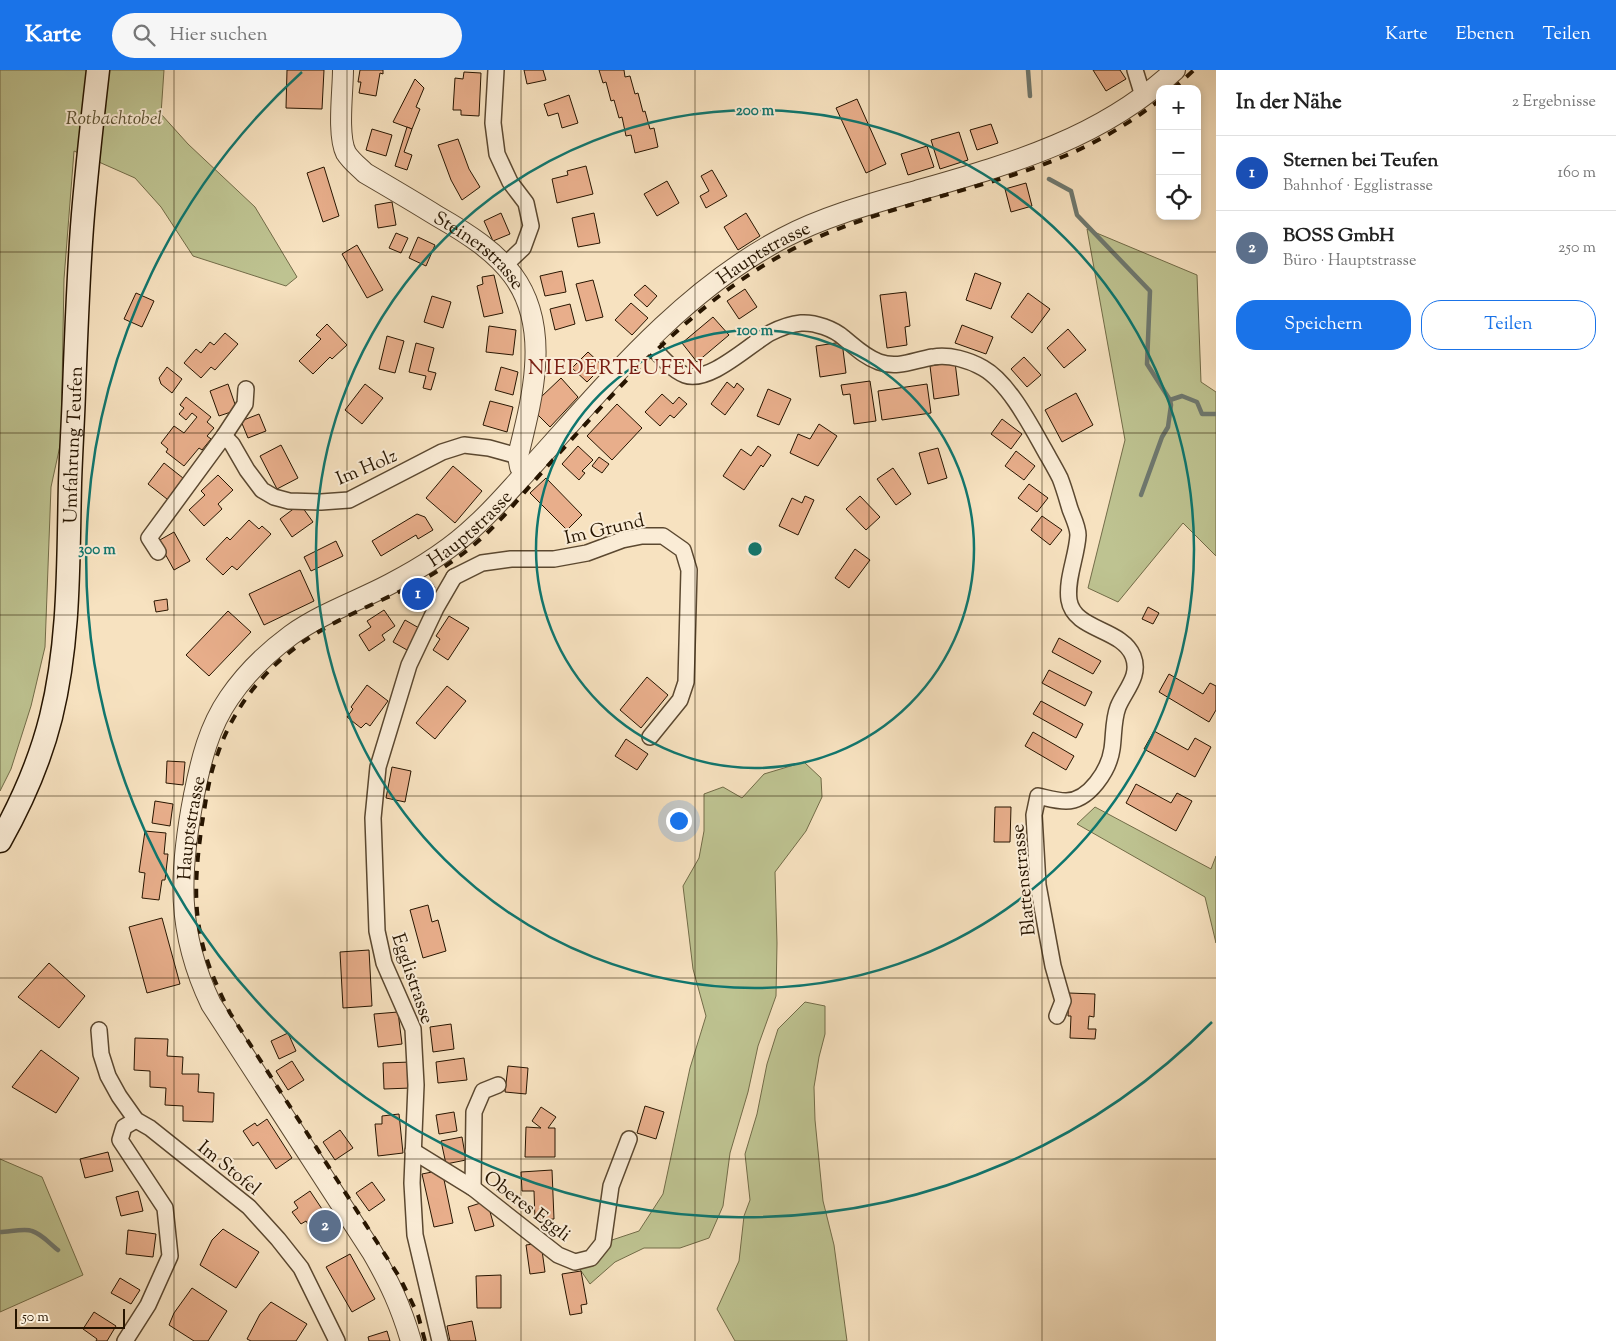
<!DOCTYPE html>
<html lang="de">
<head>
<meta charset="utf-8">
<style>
  :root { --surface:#fff; --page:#f6f6f6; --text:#222; --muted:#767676; --line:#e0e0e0; --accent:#1a73e8 }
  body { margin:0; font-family:"Sorts Mill Goudy",serif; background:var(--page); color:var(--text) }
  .controls { position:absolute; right:15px; top:15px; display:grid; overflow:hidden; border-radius:10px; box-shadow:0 2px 8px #0003 }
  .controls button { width:45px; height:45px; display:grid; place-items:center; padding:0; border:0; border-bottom:1px solid var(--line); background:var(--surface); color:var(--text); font:25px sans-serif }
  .scale { position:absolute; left:15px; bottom:12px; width:110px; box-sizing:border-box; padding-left:5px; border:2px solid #271500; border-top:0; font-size:14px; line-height:18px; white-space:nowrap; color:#271500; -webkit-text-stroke:4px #faecd6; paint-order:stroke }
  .you { position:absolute; left:678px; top:750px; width:18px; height:18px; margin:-12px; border:4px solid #fff; border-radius:50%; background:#1a73e8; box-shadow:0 0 0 8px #1a73e833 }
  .badge { display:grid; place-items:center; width:32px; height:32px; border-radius:50%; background:var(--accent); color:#fff; font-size:16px; font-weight:700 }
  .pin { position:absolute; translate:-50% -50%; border:2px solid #fff; box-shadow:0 1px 5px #0006 }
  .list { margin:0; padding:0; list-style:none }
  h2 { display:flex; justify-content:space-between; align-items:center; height:65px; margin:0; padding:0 20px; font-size:21px }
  h2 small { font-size:16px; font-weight:400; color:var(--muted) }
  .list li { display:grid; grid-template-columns:32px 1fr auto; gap:15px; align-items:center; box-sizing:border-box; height:75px; padding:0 20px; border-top:1px solid var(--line) }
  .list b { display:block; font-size:19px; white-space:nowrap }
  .list p { margin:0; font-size:16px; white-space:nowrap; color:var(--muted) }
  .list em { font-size:16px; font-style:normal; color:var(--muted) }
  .actions { display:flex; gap:10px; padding:15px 20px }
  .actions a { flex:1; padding:11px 0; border:1px solid var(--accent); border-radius:20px; text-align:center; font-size:18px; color:var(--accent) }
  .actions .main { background:var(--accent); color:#fff }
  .icon { flex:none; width:28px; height:28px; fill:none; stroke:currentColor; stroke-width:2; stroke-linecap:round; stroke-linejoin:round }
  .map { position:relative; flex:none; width:1216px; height:1271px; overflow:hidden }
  header { display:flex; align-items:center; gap:30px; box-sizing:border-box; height:70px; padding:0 25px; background:var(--accent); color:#fff }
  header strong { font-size:24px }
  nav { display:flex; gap:28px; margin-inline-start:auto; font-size:18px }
  .search { width:350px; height:45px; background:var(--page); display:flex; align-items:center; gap:12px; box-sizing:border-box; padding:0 18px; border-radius:28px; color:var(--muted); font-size:19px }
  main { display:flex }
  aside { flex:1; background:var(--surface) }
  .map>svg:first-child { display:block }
  .green { fill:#bec391; stroke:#726c48 }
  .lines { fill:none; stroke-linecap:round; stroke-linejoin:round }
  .stream { stroke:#6f7970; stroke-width:4.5 }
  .building { fill:#e8ae8b; stroke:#271500 }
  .minor-casing { stroke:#5b4830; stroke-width:18 }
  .tertiary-casing { stroke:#5b4830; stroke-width:22 }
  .secondary-casing { stroke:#271500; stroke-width:25 }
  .minor { stroke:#faecd6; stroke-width:15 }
  .tertiary { stroke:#faecd6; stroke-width:20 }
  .secondary { stroke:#faecd6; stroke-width:22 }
  .rail { stroke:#271500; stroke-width:4; stroke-dasharray:9 9; stroke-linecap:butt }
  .grid { fill:none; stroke:#271500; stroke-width:1; stroke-opacity:0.55 }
  .ring { fill:none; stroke:#0f766e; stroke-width:2.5 }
  .labels { text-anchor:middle; stroke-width:4; stroke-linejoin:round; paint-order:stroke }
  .park-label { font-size:19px; font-style:italic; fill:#5c5233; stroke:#faecd6 }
  .street-label { font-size:19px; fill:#271500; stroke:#faecd6 }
  .quarter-label { font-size:21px; letter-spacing:1px; fill:#7a1f14; stroke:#faecd6 }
  .centre { fill:#0f766e; stroke:#faecd6; stroke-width:2.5 }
  .ring-label { font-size:15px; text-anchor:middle; font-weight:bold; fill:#0f766e; stroke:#faecd6; stroke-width:4; stroke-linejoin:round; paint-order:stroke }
</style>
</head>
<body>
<header>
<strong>Karte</strong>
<div class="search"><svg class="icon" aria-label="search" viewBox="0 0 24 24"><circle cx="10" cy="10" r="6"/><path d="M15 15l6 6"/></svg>Hier suchen</div>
<nav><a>Karte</a><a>Ebenen</a><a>Teilen</a></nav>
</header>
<main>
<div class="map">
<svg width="1216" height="1271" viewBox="0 0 1216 1271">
  <rect width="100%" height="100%" fill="#f7e2c0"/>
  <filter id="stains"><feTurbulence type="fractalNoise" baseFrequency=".004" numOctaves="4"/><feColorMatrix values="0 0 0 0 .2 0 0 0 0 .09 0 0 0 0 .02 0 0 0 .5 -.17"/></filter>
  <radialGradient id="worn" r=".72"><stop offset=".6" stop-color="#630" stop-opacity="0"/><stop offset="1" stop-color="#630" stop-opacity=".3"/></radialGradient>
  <g class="green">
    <polygon points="0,0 164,0 161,44 188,74 255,137 297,207 286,216 193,186 161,137 135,108 74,81 64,209 61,371 51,417 45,577 31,636 11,699 0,721"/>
    <polygon points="1087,159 1197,205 1201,312 1216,322 1216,486 1183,453 1118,532 1088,518 1125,370"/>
    <polygon points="804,692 821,708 822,727 806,761 775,802 777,873 776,926 758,976 748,1022 730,1083 723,1136 709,1168 680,1178 644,1178 615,1192 590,1214 575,1192 603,1173 639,1161 663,1124 690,998 706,946 693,899 683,816 699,788 704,761 704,724 723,717 742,728 764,704"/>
    <polygon points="1095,737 1211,799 1216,786 1216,873 1205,827 1077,754"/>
    <polygon points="805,932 825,936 825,964 819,987 814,1017 815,1050 823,1131 834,1175 847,1271 735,1271 717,1239 739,1191 744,1146 750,1130 745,1084 757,1044 767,994 778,959"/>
    <polygon points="0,1089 42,1107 83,1205 0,1242"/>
  </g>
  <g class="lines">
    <g class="stream">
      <polyline points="1028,0 1030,26"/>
      <polyline points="1049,109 1071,121 1077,145 1150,221 1147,294 1170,330 1182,326 1197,332 1202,344 1216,344"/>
      <polyline points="1141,425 1162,367 1168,357 1171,335 1170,330"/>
      <path d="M0,1162C9,1162 25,1158 32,1161C42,1164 50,1174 58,1180"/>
    </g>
  </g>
  <g class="building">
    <polygon points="287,0 324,0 322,39 286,38"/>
    <polygon points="360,0 383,0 383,4 380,3 376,26 359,23 361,12 358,12"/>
    <polygon points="524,0 543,0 546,10 527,14"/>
    <polygon points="599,0 624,0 625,7 630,6 635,24 638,23 643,42 645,41 650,59 654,58 658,77 635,83 631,65 626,66 622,47 619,48 614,30 611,31 606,12 603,13"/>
    <polygon points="1093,0 1120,0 1126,9 1106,21"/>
    <polygon points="464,2 481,3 479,46 461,45 461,40 453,40 455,8 463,9"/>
    <polygon points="415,9 424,18 416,37 420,39 412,59 393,52"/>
    <polygon points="569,25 578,53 562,58 558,43 548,46 544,34"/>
    <polygon points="857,29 886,94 866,103 836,38"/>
    <polygon points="991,54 998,73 977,80 970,60"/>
    <polygon points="407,57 412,59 404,82 412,85 407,100 395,96"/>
    <polygon points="372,59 392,65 386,86 366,80"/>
    <polygon points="959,62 968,90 940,99 931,70"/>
    <polygon points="458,69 469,99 480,117 462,130 451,110 438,75"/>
    <polygon points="927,76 934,97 908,105 901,84"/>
    <polygon points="586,96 593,124 557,133 552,109 568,105 567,101"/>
    <polygon points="324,97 339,146 323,152 307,103"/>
    <polygon points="712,100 727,126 706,138 700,126 709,121 701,106"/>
    <polygon points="667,111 679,133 657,146 644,124"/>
    <polygon points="1026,113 1032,136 1011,142 1005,119"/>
    <polygon points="392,132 396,155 378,158 375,135"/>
    <polygon points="501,143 510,164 493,171 484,151"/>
    <polygon points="594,143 600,173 578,177 572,148"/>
    <polygon points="746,143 760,166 738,180 724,157"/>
    <polygon points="396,163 408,168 401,183 389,178"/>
    <polygon points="418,167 435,175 426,196 409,188"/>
    <polygon points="357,175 383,220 367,228 342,184"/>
    <polygon points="562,201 566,222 545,226 540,206"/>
    <polygon points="975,203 1001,213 991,239 966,230"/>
    <polygon points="494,205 503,243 484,247 477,216 483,214 482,207"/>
    <polygon points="593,210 603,247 586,251 576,214"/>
    <polygon points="645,215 657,226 647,237 634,225"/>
    <polygon points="745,219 757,237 739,249 727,231"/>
    <polygon points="906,222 910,256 905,257 907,275 887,278 880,225"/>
    <polygon points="136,223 154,231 142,257 124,249"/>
    <polygon points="1028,223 1050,239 1032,263 1011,247"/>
    <polygon points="432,226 451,232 443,258 424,252"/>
    <polygon points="631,233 648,248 632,265 615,250"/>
    <polygon points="570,234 575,254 555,260 550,239"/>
    <polygon points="713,247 729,265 697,292 682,273"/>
    <polygon points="327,254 347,275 332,289 330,287 313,304 299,291 321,269 316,265"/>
    <polygon points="962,255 993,267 986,284 955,273"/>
    <polygon points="489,256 516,260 513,285 486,282"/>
    <polygon points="1068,259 1086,280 1064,298 1047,278"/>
    <polygon points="225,263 238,274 215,300 211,297 201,308 184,293 196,279 201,283 210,272 214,275"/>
    <polygon points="387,266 404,271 395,303 379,299"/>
    <polygon points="842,272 846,303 820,307 816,276"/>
    <polygon points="416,273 434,278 428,301 436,303 431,320 423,318 426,306 409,302"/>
    <polygon points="588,282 603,296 587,312 572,298"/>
    <polygon points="1024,287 1041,305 1027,317 1011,299"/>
    <polygon points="955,292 959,325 934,329 930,296"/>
    <polygon points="167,297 182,309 172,323 161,314 159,308"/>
    <polygon points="501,297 518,302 513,325 495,320"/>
    <polygon points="561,308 578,327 550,357 538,345 541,327"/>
    <polygon points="870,311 876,351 854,354 850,324 843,325 841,315"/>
    <polygon points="727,312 734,318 737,313 744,319 725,345 711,334"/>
    <polygon points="228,314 237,340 219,346 210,321"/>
    <polygon points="365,314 383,328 362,354 345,340"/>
    <polygon points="927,314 931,343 882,350 878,321"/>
    <polygon points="768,319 791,329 779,355 757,346"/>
    <polygon points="1076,323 1093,355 1062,372 1045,340"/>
    <polygon points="662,324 673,334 679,327 687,334 674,348 670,345 660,356 645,342"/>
    <polygon points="186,327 211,347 207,352 214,358 207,366 211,369 202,380 199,378 184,396 166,382 168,379 161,373 174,356 184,363 197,347 192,343 186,350 179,344 184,338 180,335"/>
    <polygon points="490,331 513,337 507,362 483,355"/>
    <polygon points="617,334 642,358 612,390 587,366"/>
    <polygon points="259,344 266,361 248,368 241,351"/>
    <polygon points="1002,349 1022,364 1011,379 991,364"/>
    <polygon points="819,354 837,366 818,396 790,383 798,364 810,369"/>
    <polygon points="281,375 298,408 277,419 260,386"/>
    <polygon points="578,376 593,390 582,401 585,403 579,410 562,394"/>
    <polygon points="758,376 771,385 763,397 761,395 744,420 723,406 741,379 751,386"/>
    <polygon points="938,378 947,408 928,414 919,383"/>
    <polygon points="1016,381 1035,396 1024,410 1005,396"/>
    <polygon points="599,387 609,394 602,403 592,396"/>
    <polygon points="164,393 188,412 172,433 148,414"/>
    <polygon points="453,396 482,421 455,453 426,428"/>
    <polygon points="893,398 911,424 896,435 877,409"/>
    <polygon points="218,405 233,420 218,434 222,439 204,456 189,440 205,425 201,421"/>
    <polygon points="546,408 582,445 567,460 530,423"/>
    <polygon points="1029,414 1048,428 1037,442 1018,428"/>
    <polygon points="805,426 814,430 798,465 779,456 792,428 802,433"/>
    <polygon points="860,426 880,447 866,460 846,439"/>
    <polygon points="300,434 313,452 292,467 280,449"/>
    <polygon points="417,444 425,447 433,460 418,469 416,465 381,486 372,471"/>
    <polygon points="1042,446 1062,460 1050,475 1031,460"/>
    <polygon points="249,450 259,459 262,456 271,464 237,500 232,496 223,505 206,489 227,467 230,470"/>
    <polygon points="174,462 190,491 174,500 158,471"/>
    <polygon points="336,471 343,486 311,501 304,487"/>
    <polygon points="855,479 870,490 849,518 835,508"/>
    <polygon points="300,500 314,531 264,555 249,524"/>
    <polygon points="432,513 435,518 424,524 421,519"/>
    <polygon points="167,529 168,540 156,542 154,531"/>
    <polygon points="1148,537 1159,543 1153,554 1142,549"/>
    <polygon points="384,540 395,556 382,565 385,570 369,581 359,565 371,557 367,551"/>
    <polygon points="228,541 251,562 209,606 186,585"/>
    <polygon points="449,546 469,558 448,590 433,580 440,569 436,566"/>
    <polygon points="405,550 419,558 407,580 393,572"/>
    <polygon points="1059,568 1101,591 1093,604 1052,582"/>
    <polygon points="1049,600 1092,622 1085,636 1042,613"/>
    <polygon points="1169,604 1203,624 1210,613 1216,616 1216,640 1209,652 1159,622"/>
    <polygon points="647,607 668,625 641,658 620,640"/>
    <polygon points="367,615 388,631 370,656 366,653 361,658 347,647 353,639 351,637"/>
    <polygon points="447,616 466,631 435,669 416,653"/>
    <polygon points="1041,631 1083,654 1076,668 1033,644"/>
    <polygon points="1154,661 1188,680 1195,668 1211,677 1195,707 1144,679"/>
    <polygon points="1033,662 1074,686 1066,700 1025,676"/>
    <polygon points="626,669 648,684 637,700 615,686"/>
    <polygon points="167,691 185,692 183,715 166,713"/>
    <polygon points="392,697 411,701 405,732 386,728"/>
    <polygon points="1136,714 1171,733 1177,723 1192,731 1176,761 1126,733"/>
    <polygon points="155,731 173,734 170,756 152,753"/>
    <polygon points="995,737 1011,737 1010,772 994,772"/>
    <polygon points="145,761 166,763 164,784 168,784 165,810 162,810 159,830 142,828 145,803 139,802"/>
    <polygon points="428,835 432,852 438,850 446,881 423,888 410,840"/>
    <polygon points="162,848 180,914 147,923 129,857"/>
    <polygon points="369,880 372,936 343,938 340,882"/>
    <polygon points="49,893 85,926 59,958 18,927"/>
    <polygon points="1069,923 1095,924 1094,947 1089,946 1088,959 1096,959 1095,969 1070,968 1071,946 1068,946"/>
    <polygon points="398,942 402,974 378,977 374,944"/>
    <polygon points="451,954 454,979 433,982 430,957"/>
    <polygon points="288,963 296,981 279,989 271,971"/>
    <polygon points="135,968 168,969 167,986 183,987 182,1004 199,1004 198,1022 214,1023 213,1052 183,1051 183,1036 165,1035 166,1018 150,1017 150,1001 134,1000"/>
    <polygon points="41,980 79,1008 56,1043 12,1017"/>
    <polygon points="464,988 467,1010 438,1013 436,992"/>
    <polygon points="292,991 304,1010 288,1020 276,1001"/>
    <polygon points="411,992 411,1018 384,1019 383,993"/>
    <polygon points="508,996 528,998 526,1024 505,1022"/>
    <polygon points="645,1036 664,1042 656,1069 637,1063"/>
    <polygon points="541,1037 556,1047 548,1058 555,1058 555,1087 525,1087 526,1057 541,1058 532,1051"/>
    <polygon points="454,1042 457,1061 439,1064 436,1045"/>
    <polygon points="399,1044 403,1083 378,1086 375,1054 382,1054 382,1046"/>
    <polygon points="267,1049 292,1088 276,1099 258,1072 253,1076 243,1061 255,1053 257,1056"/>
    <polygon points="340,1060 353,1078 335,1090 323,1072"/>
    <polygon points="462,1067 466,1090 446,1094 441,1071"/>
    <polygon points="108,1082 113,1101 85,1108 80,1089"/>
    <polygon points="442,1100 453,1153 434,1157 422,1104"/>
    <polygon points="552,1100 554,1149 535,1150 534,1121 522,1121 521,1102"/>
    <polygon points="372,1112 385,1130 369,1141 356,1123"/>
    <polygon points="138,1121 143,1141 121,1146 116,1127"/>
    <polygon points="310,1121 336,1160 319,1171 306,1151 301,1154 292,1142 298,1138 294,1132"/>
    <polygon points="487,1131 494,1156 475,1161 468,1137"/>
    <polygon points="223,1159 259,1182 236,1218 200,1195 212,1170"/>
    <polygon points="128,1160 156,1164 153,1187 126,1184"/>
    <polygon points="541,1173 545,1202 530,1204 526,1175"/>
    <polygon points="350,1184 375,1229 352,1242 326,1197"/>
    <polygon points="581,1201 587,1234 581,1235 582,1243 570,1245 562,1204"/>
    <polygon points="501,1205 501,1238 477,1238 476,1206"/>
    <polygon points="120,1208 140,1220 131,1234 111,1223"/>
    <polygon points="192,1218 227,1241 208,1271 194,1271 169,1255 174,1243"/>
    <polygon points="271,1232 307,1254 296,1271 251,1271 247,1269 260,1244"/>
    <polygon points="94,1242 116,1256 107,1271 96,1271 97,1269 83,1259"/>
    <polygon points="472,1251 476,1271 450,1271 447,1256"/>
    <polygon points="387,1261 390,1271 369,1271 368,1267"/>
  </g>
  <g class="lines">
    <g class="minor-casing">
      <g id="minor">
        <polyline points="496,0 493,53 497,84 510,112 526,133 531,156 523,178 505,195"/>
        <polyline points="1135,0 1143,26"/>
        <path d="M647,271C658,283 669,298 685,305C709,314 749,275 770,263C780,258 790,254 801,253C815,252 834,259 844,268C855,277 865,287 879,292C898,299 914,290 933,287C949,284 969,290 983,298C1008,312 1030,354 1044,379C1049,388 1055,398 1060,408C1064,418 1067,429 1070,439C1073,447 1078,457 1078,465C1077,486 1066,509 1069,530C1074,561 1122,558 1133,586C1141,606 1125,620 1118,637C1113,650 1114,666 1112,679C1109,700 1089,731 1066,731C1057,731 1047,728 1038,726L1034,745L1038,815L1053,896L1063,931L1057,946"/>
        <polyline points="224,366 232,374 247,400 262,420 274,427 289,431 321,432 349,430 442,382 464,375 489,378 518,386"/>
        <polyline points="158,482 149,468 224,366 245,334 246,319"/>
        <polyline points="454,507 482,493 511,489 554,489 587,483 622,470 642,466 663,466 683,480 689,500 686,612 680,630 650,667"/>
        <polyline points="99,960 101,984 108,1006 119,1026 136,1050 150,1058 249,1137 278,1169 301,1198 337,1271"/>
        <polyline points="413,1081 473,1118 558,1185 575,1192 591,1188 603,1173 611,1116 629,1069"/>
        <polyline points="473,1118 474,1042 483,1021 498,1015"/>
        <polyline points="125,1271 148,1235 170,1186 165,1138 120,1070 124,1057 136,1050"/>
        <polyline points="440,1271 415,1165 412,1113 416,1015 413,959 384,893 377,861 373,748 378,697 409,595 436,538 454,507"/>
      </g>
    </g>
    <g class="tertiary-casing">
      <g id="tertiary">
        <path id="s1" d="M343,0C343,21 337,65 346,83C351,91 359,97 365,103C389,117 413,131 437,146C502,183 541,216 535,297C533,327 525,357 518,386L520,397L525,403"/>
        <path id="s2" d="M411,1271C401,1237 390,1213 372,1182L211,934C176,861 179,802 194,725C201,690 209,657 229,628C246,603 268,582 291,565C322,543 358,531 390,514C421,498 451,479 476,455C496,437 513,416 532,396C608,312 681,222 783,168C825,146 870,134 916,121C1010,94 1101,69 1175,0"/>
      </g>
    </g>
    <g class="secondary-casing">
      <g id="secondary">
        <path id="s3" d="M0,771C22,732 40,691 51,647C70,570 68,491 70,413C71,382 73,352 74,322C76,267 78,212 82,157C86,104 92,52 98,0"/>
      </g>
    </g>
    <use href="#minor" class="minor"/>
    <use href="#tertiary" class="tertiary"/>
    <use href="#secondary" class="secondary"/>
    <g class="rail">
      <polyline points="1173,19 1194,0"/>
      <path d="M425,1271L418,1245L400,1208L230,943C217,917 205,891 200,862C193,827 197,789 202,754C206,730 209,705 218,683C233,639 262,602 299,575C334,549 376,534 415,514C440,501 465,484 486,464C507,444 525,421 544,400C619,317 697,226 799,176C884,134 980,122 1067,85C1100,71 1131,52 1160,30"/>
    </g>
  </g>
  <path class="grid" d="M174,0V1271M347,0V1271M521,0V1271M695,0V1271M869,0V1271M1042,0V1271M0,182H1216M0,363H1216M0,545H1216M0,726H1216M0,908H1216M0,1089H1216"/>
  <g class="ring">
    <circle cx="755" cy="479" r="219"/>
    <circle cx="755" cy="479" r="439"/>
    <path d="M1212 952A658 658 0 1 1 302 2"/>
  </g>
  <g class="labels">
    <g class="park-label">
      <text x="114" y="54">Rotbachtobel</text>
    </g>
    <g class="street-label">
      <text dy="7" stroke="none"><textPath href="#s1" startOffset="250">Steinerstrasse</textPath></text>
      <text dy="7" stroke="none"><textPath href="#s2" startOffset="1414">Hauptstrasse</textPath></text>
      <text dy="7" stroke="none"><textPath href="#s3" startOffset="408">Umfahrung Teufen</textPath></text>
      <text transform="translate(366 396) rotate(-23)" y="7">Im Holz</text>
      <text dy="7" stroke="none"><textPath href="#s2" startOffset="1009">Hauptstrasse</textPath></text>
      <text transform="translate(604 458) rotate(-13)" y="7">Im Grund</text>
      <text dy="7" stroke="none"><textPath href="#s2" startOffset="574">Hauptstrasse</textPath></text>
      <text transform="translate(1022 810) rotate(-96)" y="7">Blattenstrasse</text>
      <text transform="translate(414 908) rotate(71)" y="7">Egglistrasse</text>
      <text transform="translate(230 1097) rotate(39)" y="7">Im Stofel</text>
      <text transform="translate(528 1135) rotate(37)" y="7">Oberes Eggli</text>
    </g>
    <g class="quarter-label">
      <text x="616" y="304">NIEDERTEUFEN</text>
    </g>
  </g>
  <circle cx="755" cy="479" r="8" class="centre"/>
  <g class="ring-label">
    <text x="755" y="45">200 m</text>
    <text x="755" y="265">100 m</text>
    <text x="97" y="484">300 m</text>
  </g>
  <rect width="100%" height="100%" filter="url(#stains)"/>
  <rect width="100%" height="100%" fill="url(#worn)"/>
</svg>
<div class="controls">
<button>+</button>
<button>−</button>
<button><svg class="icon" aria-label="locate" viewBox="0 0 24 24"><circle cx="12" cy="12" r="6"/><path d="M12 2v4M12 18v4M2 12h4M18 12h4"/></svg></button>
</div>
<div class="scale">50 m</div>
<div class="you"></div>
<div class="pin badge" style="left:418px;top:524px;background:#1a4fb4">1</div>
<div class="pin badge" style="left:325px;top:1156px;background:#5c6f8a">2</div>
</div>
<aside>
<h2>In der Nähe<small>2 Ergebnisse</small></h2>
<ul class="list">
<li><span class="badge" style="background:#1a4fb4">1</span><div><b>Sternen bei Teufen</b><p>Bahnhof · Egglistrasse</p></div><em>160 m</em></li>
<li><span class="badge" style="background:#5c6f8a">2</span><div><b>BOSS GmbH</b><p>Büro · Hauptstrasse</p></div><em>250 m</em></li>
</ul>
<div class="actions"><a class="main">Speichern</a><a>Teilen</a></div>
</aside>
</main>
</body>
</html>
